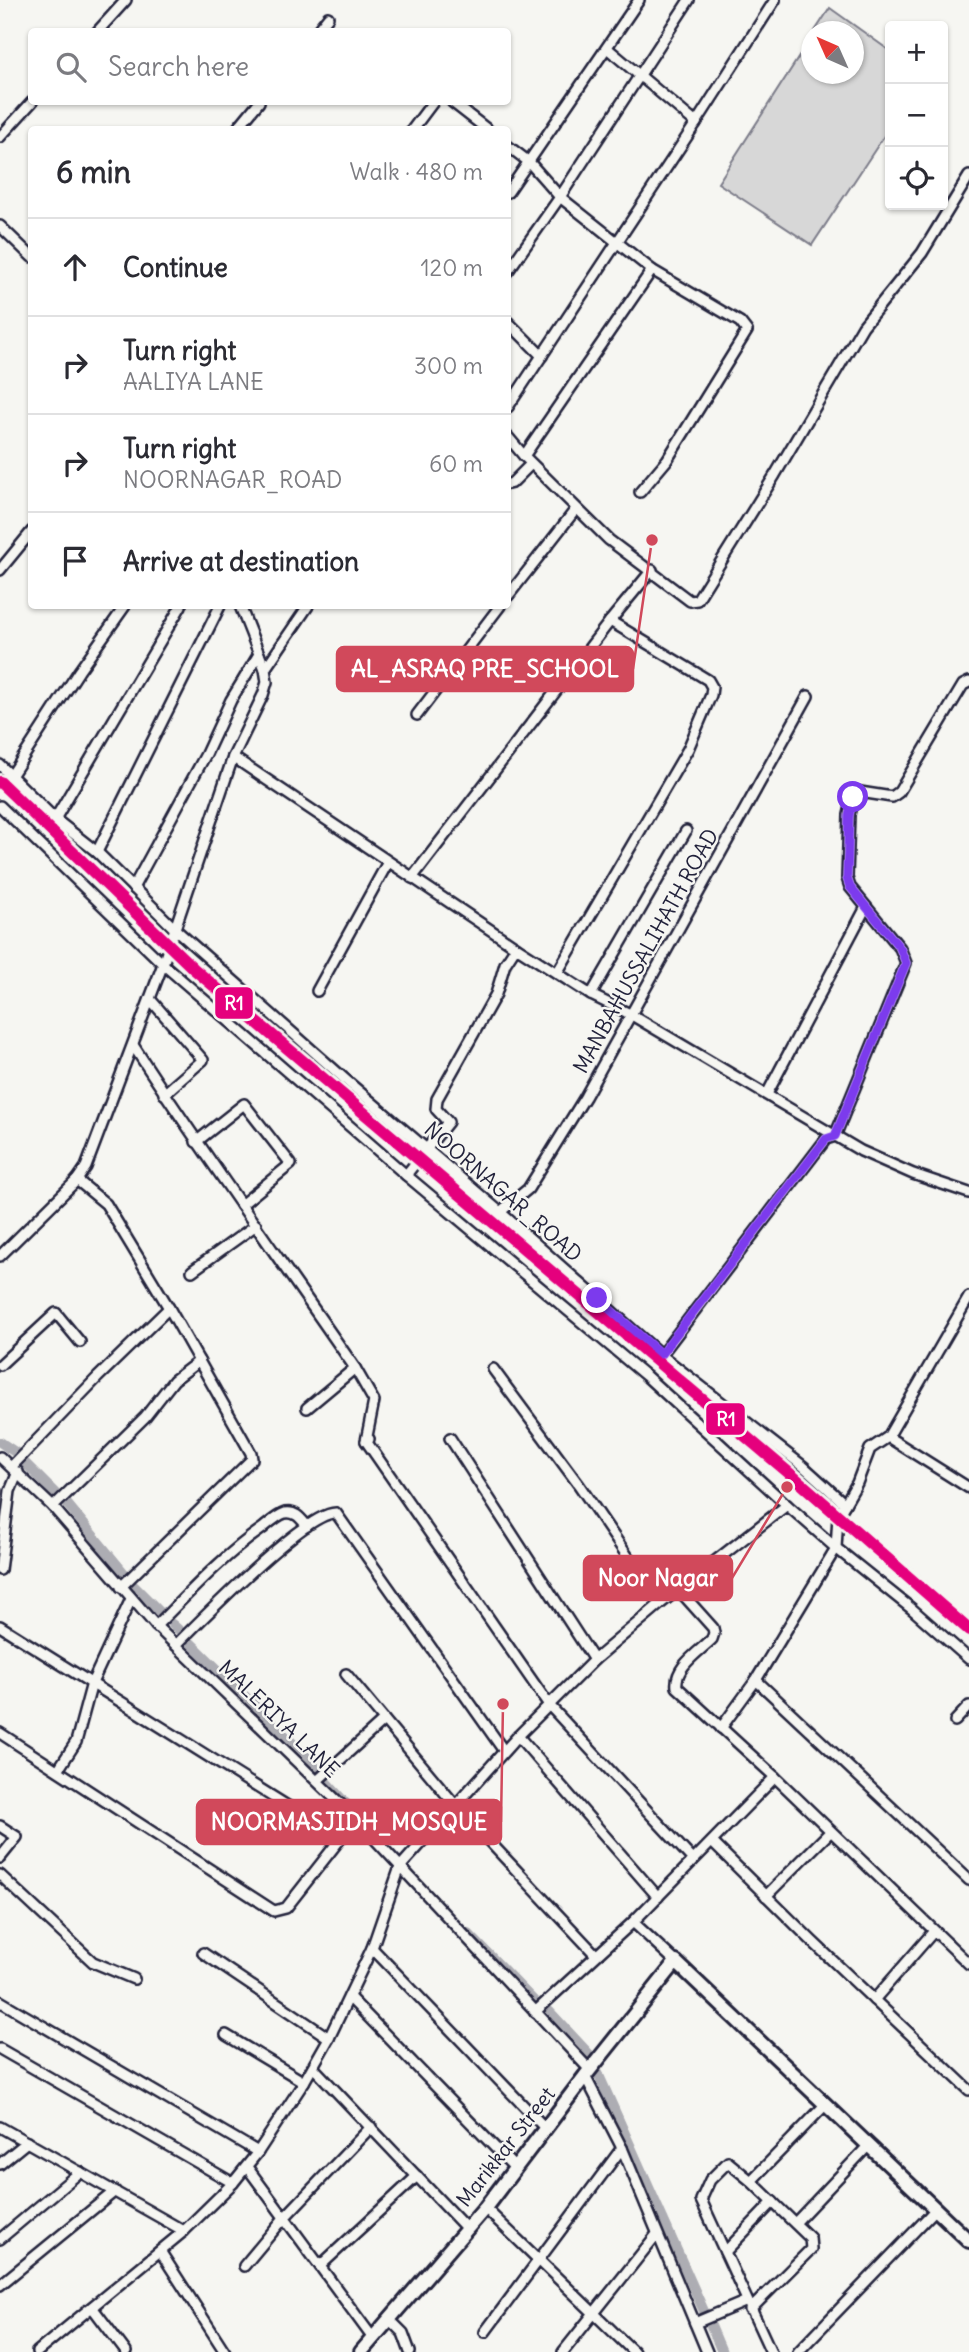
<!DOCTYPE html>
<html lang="en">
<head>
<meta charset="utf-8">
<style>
  :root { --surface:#fff; --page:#f7f7f7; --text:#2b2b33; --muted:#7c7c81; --line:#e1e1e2 }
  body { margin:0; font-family:Delius,sans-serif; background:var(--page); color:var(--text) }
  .controls { position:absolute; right:21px; top:21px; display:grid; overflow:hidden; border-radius:7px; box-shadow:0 2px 5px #0004 }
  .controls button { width:63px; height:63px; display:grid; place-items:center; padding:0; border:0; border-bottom:2px solid var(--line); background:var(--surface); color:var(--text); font:35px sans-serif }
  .compass { position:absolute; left:801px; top:21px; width:63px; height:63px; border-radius:50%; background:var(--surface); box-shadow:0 2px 5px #0004; rotate:315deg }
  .stop { position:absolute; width:21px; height:21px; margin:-16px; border:5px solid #7c3aed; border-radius:50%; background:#fff }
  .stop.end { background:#7c3aed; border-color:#fff; box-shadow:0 2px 7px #0008 }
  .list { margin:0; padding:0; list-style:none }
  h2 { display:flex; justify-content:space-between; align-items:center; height:91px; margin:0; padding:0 28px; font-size:30px }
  h2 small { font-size:23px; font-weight:400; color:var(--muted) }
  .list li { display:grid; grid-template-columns:46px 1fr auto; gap:21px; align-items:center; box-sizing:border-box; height:98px; padding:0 28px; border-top:2px solid var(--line) }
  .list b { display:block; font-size:26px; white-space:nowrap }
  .list p { margin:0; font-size:23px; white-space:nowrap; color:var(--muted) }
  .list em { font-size:23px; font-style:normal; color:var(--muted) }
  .icon { flex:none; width:38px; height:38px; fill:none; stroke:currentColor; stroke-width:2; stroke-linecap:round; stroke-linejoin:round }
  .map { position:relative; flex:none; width:969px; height:2352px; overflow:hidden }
  .search { position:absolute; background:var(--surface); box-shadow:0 2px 5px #0004; left:28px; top:28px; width:483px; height:77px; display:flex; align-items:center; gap:18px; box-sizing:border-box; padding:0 24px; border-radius:7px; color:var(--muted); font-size:26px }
  .panel { position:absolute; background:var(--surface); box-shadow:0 2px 5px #0004; left:28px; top:126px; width:483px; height:483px; border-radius:7px }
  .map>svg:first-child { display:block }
  .green { fill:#d7d7d7; stroke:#7c7c89; stroke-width:2 }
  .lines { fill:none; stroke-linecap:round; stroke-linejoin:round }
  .canal { stroke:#adadb3; stroke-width:10 }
  .street-casing { stroke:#22223b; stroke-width:14 }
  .secondary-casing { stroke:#22223b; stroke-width:18 }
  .street { stroke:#f6f6f2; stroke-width:9 }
  .secondary { stroke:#f6f6f2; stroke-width:12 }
  .rail-1-casing { stroke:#f6f6f2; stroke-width:18 }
  .rail-1 { stroke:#e5007d; stroke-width:12 }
  .route { stroke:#7c3aed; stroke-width:9 }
  .labels { text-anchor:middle; stroke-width:5; stroke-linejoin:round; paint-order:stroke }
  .street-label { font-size:21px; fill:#22223b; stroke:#f6f6f2 }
  .leader { fill:none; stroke:#d1495b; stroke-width:2.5 }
  .callout-dot { fill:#d1495b; stroke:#f6f6f2; stroke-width:2.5 }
  .callout { fill:#d1495b; stroke:#d1495b; stroke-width:2.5 }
  .callout-label { font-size:23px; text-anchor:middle; font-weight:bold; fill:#fff }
  .line-badge { stroke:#f6f6f2; stroke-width:2.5 }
  .badge-label { font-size:19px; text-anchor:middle; font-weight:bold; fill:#fff }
</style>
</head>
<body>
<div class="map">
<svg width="969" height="2352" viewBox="0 0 969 2352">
  <rect width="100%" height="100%" fill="#f6f6f2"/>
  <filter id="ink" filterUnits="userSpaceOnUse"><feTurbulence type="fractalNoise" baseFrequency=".0143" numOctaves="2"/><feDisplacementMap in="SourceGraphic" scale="14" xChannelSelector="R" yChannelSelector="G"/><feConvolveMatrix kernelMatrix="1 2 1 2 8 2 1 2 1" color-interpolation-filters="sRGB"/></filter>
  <g filter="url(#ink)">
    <polygon class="green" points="830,8 890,51 890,127 812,245 718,183 811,38 811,74 853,74 853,32 815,31"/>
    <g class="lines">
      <g class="canal">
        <polyline points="0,1442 15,1452"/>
        <polyline points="26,1464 55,1493"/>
        <polyline points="68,1505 124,1573"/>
        <polyline points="134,1586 160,1612"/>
        <polyline points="172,1624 180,1631"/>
        <polyline points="190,1642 314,1764 315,1771"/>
        <polyline points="327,1783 351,1809"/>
        <polyline points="468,1933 534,2001"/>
        <polyline points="549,2011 590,2055"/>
        <polyline points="598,2073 704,2311"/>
        <polyline points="711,2326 722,2352"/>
      </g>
      <g class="street-casing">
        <g id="street">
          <polyline points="97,32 126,0"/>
          <polyline points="316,32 328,17"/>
          <polyline points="607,48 696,123"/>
          <polyline points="452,102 488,130"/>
          <polyline points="236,130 259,102"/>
          <polyline points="412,130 433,102"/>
          <polyline points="0,137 32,102"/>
          <polyline points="508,146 529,162 560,197 652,270 524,456"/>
          <polyline points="508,192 639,0"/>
          <polyline points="0,226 32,257"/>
          <polyline points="508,271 560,197 689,0"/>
          <polyline points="508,322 542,356"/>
          <polyline points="508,407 696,123 775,0"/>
          <polyline points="508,437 524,456 609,540 690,601 697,600 775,475 863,326 922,253 969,176"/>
          <polyline points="508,484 512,483 531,464"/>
          <polyline points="640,492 667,460 747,331 740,322 652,270"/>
          <polyline points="0,570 32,531"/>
          <polyline points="508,596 576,509"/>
          <polyline points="265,669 308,606"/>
          <polyline points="417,715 500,606"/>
          <polyline points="233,757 516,947 591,995 630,1014 861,1151 913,1174 969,1193"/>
          <polyline points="0,765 55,819 97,852 175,929 347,1081 500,1212 661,1355 803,1466 845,1504"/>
          <polyline points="11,776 79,671 125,606"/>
          <polyline points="0,806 163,964 406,1175 646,1376 787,1505"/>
          <polyline points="55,819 181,606"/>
          <polyline points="97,852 220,606"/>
          <polyline points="412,878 610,621 652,570"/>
          <polyline points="133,888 206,754 231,700 259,654"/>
          <polyline points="557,973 688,749 711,695 712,687 708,680 610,621"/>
          <polyline points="317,991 388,862"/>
          <polyline points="591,995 686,831"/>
          <polyline points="150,999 203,1060 164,1094"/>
          <path d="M133,1045C204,1155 281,1261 355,1368L307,1408"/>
          <polyline points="767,1094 866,907"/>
          <polyline points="196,1142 244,1104 291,1164 241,1205"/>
          <polyline points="406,1175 448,1122 436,1109 437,1099 496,994 505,964 516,947"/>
          <polyline points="77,1180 106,1204 169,1308 251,1453 252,1459 121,1587"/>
          <polyline points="500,1212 528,1189 585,1097 808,696"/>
          <polyline points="0,1256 77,1180 86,1167 163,964 233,757 263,695 267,682 265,669 240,606"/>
          <polyline points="192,1271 256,1225"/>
          <polyline points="969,1297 888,1437 870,1449 857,1483 838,1516 836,1548 912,1609 969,1659"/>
          <polyline points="661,1355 826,1139 835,1136 906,963 900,948 850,887 847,878 849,815 853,797 860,792 892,797 899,792 963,685 969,682"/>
          <polyline points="0,1365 56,1313 80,1342"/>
          <polyline points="355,1368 374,1401 366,1441 369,1439"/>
          <polyline points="493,1369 579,1485 660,1604"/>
          <polyline points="888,1437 969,1488"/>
          <polyline points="450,1438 594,1660"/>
          <polyline points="366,1441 549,1705 693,1860"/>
          <polyline points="0,1457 53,1507 156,1626 356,1819 590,2070"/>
          <polyline points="12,1466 98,1377 169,1308"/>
          <polyline points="53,1507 145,1417 174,1380 199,1361"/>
          <polyline points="0,1570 10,1491 18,1472"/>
          <path d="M679,1590L713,1628L714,1633L712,1639C699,1652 674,1667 677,1687L775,1777L969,1964"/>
          <polyline points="0,1626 340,1839"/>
          <path d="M156,1626C190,1592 223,1556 263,1528C269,1523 278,1515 285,1513C296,1511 301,1519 307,1526"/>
          <path d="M176,1645C200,1621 307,1511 336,1513L504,1751"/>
          <polyline points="346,1674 456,1806 596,1955"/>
          <polyline points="756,1680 969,1880"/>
          <polyline points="955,1721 969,1706"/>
          <polyline points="0,1733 274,1911 286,1908 356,1819"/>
          <polyline points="518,1736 658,1897"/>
          <polyline points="58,1770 76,1742 92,1683 131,1599"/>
          <polyline points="318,1780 384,1720"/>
          <polyline points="0,1826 17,1837 0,1858"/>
          <polyline points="712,1842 812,1941 969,2090"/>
          <polyline points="0,1875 93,1962 134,1979"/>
          <polyline points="766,1896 830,1832"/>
          <polyline points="633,1922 676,1962"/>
          <polyline points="372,1948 545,2128"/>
          <polyline points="203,1953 329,2038"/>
          <polyline points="349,1997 515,2168"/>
          <polyline points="874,2000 934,1931"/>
          <polyline points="0,2001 258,2152"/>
          <polyline points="535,2012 633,1922 775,1777"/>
          <polyline points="226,2035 304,2082"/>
          <polyline points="0,2049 233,2183"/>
          <polyline points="313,2067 467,2229"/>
          <polyline points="585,2076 622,2148 707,2352"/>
          <polyline points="0,2127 184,2231"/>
          <polyline points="0,2164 27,2142"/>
          <polyline points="247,2167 372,2337"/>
          <polyline points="751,2181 826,2104"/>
          <polyline points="485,2208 634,2352"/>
          <polyline points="795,2223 868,2146"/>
          <polyline points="0,2239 80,2172"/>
          <polyline points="160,2251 225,2352"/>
          <polyline points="725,2252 773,2202"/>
          <polyline points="244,2266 284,2218 371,2127"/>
          <polyline points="320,2266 417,2176"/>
          <polyline points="0,2285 115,2191"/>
          <polyline points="92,2307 126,2352"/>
          <polyline points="750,2310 811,2249 810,2238 751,2181 728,2162 710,2180 701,2200 771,2352"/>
          <polyline points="389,2319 403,2333 410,2352"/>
          <polyline points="695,2323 747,2301"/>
          <polyline points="485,2332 622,2148"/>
          <polyline points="37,2352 184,2231 233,2183 258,2152 304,2082 329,2038 372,1948 400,1867 518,1736 594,1660 660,1604 787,1505 836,1548 756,1680 721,1728"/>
          <polyline points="563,2352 657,2234"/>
          <polyline points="798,2352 936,2209"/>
        </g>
      </g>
      <g class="secondary-casing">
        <polyline id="secondary" points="361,2352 485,2208 585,2076 676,1962 969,2241"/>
      </g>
      <use href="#street" class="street"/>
      <use href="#secondary" class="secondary"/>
      <g class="rail-1-casing">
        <polyline id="rail-1" points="0,782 194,969 795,1478 969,1630"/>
      </g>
      <use href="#rail-1" class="rail-1"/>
    </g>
  </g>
  <g class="lines" filter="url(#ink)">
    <polyline class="route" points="597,1298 661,1354 826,1139 835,1136 906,963 900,948 850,887 847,878 849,816 853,797"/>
  </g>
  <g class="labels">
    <g class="street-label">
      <text transform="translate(646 951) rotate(-61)" y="7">MANBAHUSSALIHATH ROAD</text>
      <text transform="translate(503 1192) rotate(41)" y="7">NOORNAGAR_ROAD</text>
      <text transform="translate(279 1719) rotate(44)" y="7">MALERIYA LANE</text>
      <text transform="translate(506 2147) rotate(-52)" y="7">Marikkar Street</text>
    </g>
  </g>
  <path class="leader" d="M652 540L633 669M787 1487L732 1578M503 1704L501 1822"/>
  <g class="callout-dot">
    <circle cx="652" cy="540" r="7"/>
    <circle cx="787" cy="1487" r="7"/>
    <circle cx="503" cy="1704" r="7"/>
  </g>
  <g class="callout">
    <rect x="337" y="647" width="296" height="44" rx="7"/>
    <rect x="584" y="1556" width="148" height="44" rx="7"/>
    <rect x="197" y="1800" width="304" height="44" rx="7"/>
  </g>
  <g class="callout-label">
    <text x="485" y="677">AL_ASRAQ PRE_SCHOOL</text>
    <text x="658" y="1586">Noor Nagar</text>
    <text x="349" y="1830">NOORMASJIDH_MOSQUE</text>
  </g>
  <g class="line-badge">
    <rect x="214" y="986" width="40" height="34" rx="7" fill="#e5007d"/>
    <rect x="705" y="1402" width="41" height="34" rx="7" fill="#e5007d"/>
  </g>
  <g class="badge-label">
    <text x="234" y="1010">R1</text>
    <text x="726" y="1426">R1</text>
  </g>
</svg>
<div class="controls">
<button>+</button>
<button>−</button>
<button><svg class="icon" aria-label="locate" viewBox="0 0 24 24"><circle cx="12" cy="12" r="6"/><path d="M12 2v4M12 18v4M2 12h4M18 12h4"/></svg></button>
</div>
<svg class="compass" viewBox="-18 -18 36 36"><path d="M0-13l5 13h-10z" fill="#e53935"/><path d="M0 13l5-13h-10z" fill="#7c7c81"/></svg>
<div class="stop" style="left:853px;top:797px"></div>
<div class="stop end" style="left:597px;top:1298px"></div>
<div class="search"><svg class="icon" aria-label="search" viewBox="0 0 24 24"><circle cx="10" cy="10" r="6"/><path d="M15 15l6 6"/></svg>Search here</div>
<section class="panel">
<h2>6 min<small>Walk · 480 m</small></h2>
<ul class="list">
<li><svg class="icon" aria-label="ahead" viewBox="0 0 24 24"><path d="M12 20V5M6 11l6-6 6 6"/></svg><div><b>Continue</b></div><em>120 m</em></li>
<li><svg class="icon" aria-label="right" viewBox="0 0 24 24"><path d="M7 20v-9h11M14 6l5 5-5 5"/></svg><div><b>Turn right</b><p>AALIYA LANE</p></div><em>300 m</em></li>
<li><svg class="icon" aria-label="right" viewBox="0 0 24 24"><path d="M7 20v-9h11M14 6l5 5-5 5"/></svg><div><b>Turn right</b><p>NOORNAGAR_ROAD</p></div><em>60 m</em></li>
<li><svg class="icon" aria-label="arrive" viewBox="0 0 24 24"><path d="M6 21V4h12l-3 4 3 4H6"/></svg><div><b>Arrive at destination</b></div></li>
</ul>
</section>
</div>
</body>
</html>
